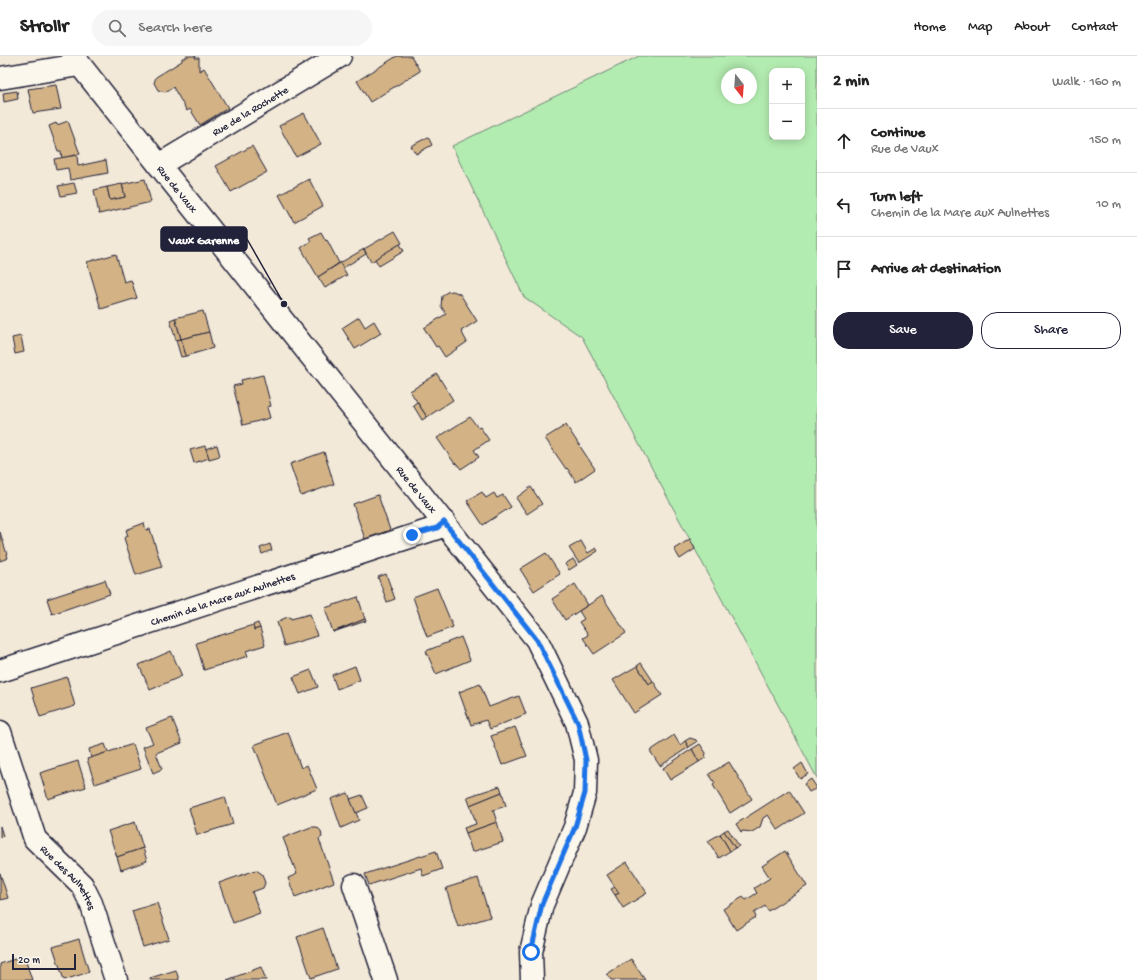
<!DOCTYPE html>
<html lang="en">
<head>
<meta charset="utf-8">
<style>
  :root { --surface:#fff; --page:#f6f6f6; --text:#222; --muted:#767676; --line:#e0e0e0; --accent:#22223b }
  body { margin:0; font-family:"Gochi Hand",sans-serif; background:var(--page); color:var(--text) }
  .controls { position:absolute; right:12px; top:12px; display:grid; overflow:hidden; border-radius:8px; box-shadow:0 2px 10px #0003 }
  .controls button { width:36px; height:36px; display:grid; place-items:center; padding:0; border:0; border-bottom:1px solid var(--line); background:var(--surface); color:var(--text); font:20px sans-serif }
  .compass { position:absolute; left:721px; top:12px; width:36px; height:36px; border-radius:50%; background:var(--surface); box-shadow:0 2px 10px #0003; rotate:163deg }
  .scale { position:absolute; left:12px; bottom:10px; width:64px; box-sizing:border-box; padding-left:4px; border:2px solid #22223b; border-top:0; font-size:11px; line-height:14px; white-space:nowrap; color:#22223b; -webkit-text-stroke:3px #fbf7ec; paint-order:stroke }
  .stop { position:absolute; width:12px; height:12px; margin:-9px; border:3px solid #1a73e8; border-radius:50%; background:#fff }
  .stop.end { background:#1a73e8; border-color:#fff; box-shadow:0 1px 4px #0008 }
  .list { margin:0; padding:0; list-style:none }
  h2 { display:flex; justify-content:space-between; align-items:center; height:52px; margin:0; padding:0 16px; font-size:17px }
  h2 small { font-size:13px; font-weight:400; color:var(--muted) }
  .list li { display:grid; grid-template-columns:26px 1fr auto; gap:12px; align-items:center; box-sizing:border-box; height:64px; padding:0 16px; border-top:1px solid var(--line) }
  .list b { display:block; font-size:15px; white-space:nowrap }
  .list p { margin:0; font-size:13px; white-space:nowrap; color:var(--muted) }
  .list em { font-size:13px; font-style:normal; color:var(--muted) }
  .actions { display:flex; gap:8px; padding:12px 16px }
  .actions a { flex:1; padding:9px 0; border:1px solid var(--accent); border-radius:16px; text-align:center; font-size:14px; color:var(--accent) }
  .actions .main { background:var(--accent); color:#fff }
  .icon { flex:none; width:22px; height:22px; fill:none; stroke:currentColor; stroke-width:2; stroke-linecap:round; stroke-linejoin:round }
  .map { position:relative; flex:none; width:817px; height:924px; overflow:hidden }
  header { display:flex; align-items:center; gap:24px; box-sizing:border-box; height:56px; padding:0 20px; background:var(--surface); border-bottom:1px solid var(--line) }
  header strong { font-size:19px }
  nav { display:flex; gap:22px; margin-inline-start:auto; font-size:14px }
  .search { width:280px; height:36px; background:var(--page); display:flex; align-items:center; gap:10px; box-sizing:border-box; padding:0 14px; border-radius:22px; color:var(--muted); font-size:15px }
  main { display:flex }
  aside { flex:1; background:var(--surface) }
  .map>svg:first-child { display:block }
  .green { fill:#b3ecb0; stroke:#6a8776; fill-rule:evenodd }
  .building { fill:#d3b386; stroke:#22223b }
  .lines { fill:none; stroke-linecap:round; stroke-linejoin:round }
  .minor-casing { stroke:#22223b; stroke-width:25 }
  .minor { stroke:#fbf7ec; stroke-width:22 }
  .route { stroke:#1a73e8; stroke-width:5 }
  .labels { text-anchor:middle; stroke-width:3.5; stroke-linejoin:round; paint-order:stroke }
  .street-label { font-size:11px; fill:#22223b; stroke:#fbf7ec }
  .leader { fill:none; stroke:#22223b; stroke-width:1.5 }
  .callout-dot { fill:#22223b; stroke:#fbf7ec; stroke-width:1.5 }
  .callout { fill:#22223b; stroke:#22223b; stroke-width:1.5 }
  .callout-label { font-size:12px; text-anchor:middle; font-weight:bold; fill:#fff }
</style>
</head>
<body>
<header>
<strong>Strollr</strong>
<div class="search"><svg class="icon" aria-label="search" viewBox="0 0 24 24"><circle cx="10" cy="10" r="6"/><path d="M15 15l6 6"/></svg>Search here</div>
<nav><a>Home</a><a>Map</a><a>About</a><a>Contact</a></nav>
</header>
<main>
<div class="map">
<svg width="817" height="924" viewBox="0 0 817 924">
  <rect width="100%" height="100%" fill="#f3e9d8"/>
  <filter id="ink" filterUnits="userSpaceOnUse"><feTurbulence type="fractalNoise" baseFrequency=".025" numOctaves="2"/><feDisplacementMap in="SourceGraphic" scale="8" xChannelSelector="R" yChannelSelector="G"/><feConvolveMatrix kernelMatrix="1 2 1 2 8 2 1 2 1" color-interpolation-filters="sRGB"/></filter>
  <g filter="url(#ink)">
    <path class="green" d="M639,0H817V722L582,281L524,241L452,90ZM772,15H802V81H772ZM727,18H751V42H727Z"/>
    <g class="building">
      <polygon points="186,0 196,0 195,2 199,2 199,15 204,12 228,52 200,69 190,53 187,55 173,31 165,36 158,34 154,27 156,21 182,5 182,2 186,2"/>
      <polygon points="397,0 411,0 420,15 370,46 357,25"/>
      <polygon points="56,29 61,53 33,57 28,33"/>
      <polygon points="17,35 18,43 4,46 3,37"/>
      <polygon points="304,57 321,88 296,101 279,70"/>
      <polygon points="68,65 80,98 62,102 61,95 58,95 49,70 56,67 57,69"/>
      <polygon points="428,81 432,89 416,98 411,90"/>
      <polygon points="252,90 267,116 231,136 216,110"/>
      <polygon points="77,99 78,110 106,104 108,117 70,124 68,112 56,114 54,103"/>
      <polygon points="145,123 151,146 99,158 94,134 107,131 110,144 125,141 122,128"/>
      <polygon points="309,123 323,150 294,166 279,139"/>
      <polygon points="74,127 77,137 61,140 58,130"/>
      <polygon points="122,128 125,141 110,144 107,131"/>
      <polygon points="395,175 402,187 371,206 364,193"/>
      <polygon points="321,176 326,185 327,184 339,207 318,221 301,192 311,185 309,182"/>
      <polygon points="400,188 404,195 379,210 375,203"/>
      <polygon points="364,193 366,198 343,212 340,207"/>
      <polygon points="116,198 124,226 131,224 137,242 101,253 87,206"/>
      <polygon points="340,207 347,219 325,232 318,221"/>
      <polygon points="453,235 460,238 477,265 461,275 467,286 445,301 438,290 436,291 424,272 446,258 441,250 442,240 447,236"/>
      <polygon points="203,255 209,276 181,283 175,262"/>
      <polygon points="359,261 365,271 374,265 381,277 355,293 342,272"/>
      <polygon points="175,262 181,283 176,284 170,264"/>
      <polygon points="209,276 213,292 186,300 181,283"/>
      <polygon points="21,280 24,296 15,298 12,282"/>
      <polygon points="181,283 186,300 181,301 176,284"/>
      <polygon points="437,318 453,344 427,361 410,335"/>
      <polygon points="263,319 271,350 267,351 270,362 243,369 233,330 242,328 241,324"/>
      <polygon points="417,346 427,361 422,364 413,349"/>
      <polygon points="470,361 478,372 480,371 489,384 474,394 479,401 461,413 456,407 455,408 437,382"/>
      <polygon points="566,369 595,413 576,426 567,412 566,413 545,382"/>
      <polygon points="217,389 220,400 209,403 205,393"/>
      <polygon points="205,390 209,402 194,407 190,394"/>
      <polygon points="324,396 334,428 301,440 290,408"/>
      <polygon points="531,431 542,448 527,458 516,442"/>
      <polygon points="482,436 486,442 494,437 497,442 503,439 511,451 483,469 467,445"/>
      <polygon points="378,439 390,474 365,483 353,448"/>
      <polygon points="144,467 146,474 150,473 162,511 136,519 124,482 128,480 126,474"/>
      <polygon points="0,476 8,502 0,505"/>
      <polygon points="690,483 695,493 680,503 674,493"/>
      <polygon points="581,485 588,497 596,492 598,495 579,507 569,492"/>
      <polygon points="270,488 272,494 262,498 260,492"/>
      <polygon points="546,497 560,518 534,535 520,513"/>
      <polygon points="573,503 577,509 569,514 565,508"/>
      <polygon points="386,518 395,543 387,546 378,521"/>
      <polygon points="105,524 110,538 52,558 47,543"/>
      <polygon points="575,528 588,549 565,564 552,543"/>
      <polygon points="437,532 453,571 427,581 413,541"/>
      <polygon points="602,540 626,577 594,598 583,582 588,579 579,566 584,563 579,555"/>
      <polygon points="358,541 365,563 333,576 325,552"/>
      <polygon points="310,558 317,580 284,590 277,566 285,562 290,561 291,563"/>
      <polygon points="365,563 366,565 333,576"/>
      <polygon points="258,567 260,572 254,574 253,569"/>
      <polygon points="253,569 254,574 260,572 265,589 246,595 248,600 204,614 196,587"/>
      <polygon points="461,581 470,604 436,618 426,595"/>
      <polygon points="171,595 182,620 150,634 139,609"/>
      <polygon points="641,607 653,625 649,628 637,610"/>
      <polygon points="355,610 360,624 337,633 332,619"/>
      <polygon points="637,610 649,628 653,625 662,639 634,657 613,624"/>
      <polygon points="311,614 318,631 300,638 293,621"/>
      <polygon points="67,621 75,650 40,661 31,632"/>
      <polygon points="480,628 489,651 519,640 526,658 490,673 486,664 471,669 459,636"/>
      <polygon points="172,662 182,687 156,697 162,713 153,717 143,691 153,687 146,672"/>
      <polygon points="515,671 527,700 502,709 491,680"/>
      <polygon points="288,676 301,712 307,709 317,733 277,749 254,689"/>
      <polygon points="674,679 680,689 685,685 689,691 660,710 650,695"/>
      <polygon points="690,682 696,684 697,686 689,691 685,685"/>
      <polygon points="105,688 108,696 91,702 89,693"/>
      <polygon points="133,688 141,713 95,728 87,703"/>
      <polygon points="700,688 706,697 705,702 699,706 692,693"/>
      <polygon points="692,693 699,706 670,724 663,712"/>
      <polygon points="78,705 86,731 48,743 40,717"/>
      <polygon points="729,706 752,743 730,757 713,729 715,727 709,718"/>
      <polygon points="802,707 808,718 800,723 794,713"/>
      <polygon points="811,723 817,732 809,736 804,728"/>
      <polygon points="500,730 502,736 470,749 467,741"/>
      <polygon points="789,734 804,757 778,774 768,759 763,762 760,771 752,776 743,775 741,776 736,768"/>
      <polygon points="502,736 506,750 493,754 497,766 466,777 464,772 476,768 470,749"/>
      <polygon points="348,737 359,764 341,772 331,743"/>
      <polygon points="362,739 368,752 356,757 350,743"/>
      <polygon points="225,741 233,768 197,779 189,752"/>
      <polygon points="135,766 143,792 117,801 108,775"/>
      <polygon points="497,766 503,786 472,796 466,777"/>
      <polygon points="0,770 3,780 0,781"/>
      <polygon points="311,771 317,771 321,775 322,781 319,783 334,826 295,841 288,822 297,818 283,782"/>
      <polygon points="728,773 739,790 735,792 724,775"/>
      <polygon points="724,775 735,792 730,795 720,778"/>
      <polygon points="720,778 730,795 719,802 708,785"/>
      <polygon points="143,792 147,805 121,814 117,801"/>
      <polygon points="436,795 442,813 423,820 421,812 369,829 365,818"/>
      <polygon points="785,795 807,830 768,855 765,850 754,857 756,861 736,874 723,853 743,841 746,844 757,837 754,832 770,822 762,810"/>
      <polygon points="627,806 647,837 623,852 615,839 619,837 607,819"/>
      <polygon points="256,814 262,818 265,827 263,832 252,836 260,857 233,867 219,827"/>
      <polygon points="0,817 8,842 0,844"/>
      <polygon points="478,822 490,861 458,871 446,832"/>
      <polygon points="615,831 619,837 615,839 611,833"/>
      <polygon points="157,847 169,883 143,891 132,855"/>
      <polygon points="323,872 337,913 311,922 297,881"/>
      <polygon points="79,883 89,916 64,924 53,891"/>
      <polygon points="24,900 32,924 0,924 0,908"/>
      <polygon points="631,903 645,924 611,924 607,918"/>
      <polygon points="261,911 266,924 227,924"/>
      <polygon points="176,914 179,924 150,924 150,922"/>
    </g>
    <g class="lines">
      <g class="minor-casing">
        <g id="minor">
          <path id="s1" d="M73,0L159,109L537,584L577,667L586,704L585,737L575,771L542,849L531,896L532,924"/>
          <polyline points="0,22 79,9"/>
          <path id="s2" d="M159,109L340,0"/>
          <path id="s3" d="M0,615L437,472L444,466"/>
          <path id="s4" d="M0,676L35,783L82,829L91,847L116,924"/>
          <polyline points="354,829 386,924"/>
        </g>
      </g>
      <use href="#minor" class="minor"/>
    </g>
  </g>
  <g class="lines" filter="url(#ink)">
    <polyline class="route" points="412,479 437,472 444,466 537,584 578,667 586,704 585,737 575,771 542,848 531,896"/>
  </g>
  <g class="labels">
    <g class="street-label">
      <text dy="4" stroke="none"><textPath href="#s2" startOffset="106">Rue de la Rochette</textPath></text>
      <text dy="4" stroke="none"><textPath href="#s1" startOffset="169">Rue de Vaux</textPath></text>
      <text dy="4" stroke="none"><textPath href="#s1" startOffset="553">Rue de Vaux</textPath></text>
      <text dy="4" stroke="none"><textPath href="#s3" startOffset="234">Chemin de la Mare aux Aulnettes</textPath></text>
      <text dy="4" stroke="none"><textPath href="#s4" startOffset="164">Rue des Aulnettes</textPath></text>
    </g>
  </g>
  <path class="leader" d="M284 248L247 183"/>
  <circle class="callout-dot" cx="284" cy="248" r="4"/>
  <rect class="callout" x="161" y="171" width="86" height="24" rx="4"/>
  <g class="callout-label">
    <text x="204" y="188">Vaux Garenne</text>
  </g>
</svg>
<div class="controls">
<button>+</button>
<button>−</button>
</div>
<svg class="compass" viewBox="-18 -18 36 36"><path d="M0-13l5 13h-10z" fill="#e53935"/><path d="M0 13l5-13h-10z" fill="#767676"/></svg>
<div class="scale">20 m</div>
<div class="stop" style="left:531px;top:896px"></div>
<div class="stop end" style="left:412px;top:479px"></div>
</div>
<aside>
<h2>2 min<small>Walk · 160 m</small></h2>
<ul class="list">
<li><svg class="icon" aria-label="ahead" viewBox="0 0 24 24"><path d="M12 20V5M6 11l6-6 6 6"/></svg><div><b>Continue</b><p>Rue de Vaux</p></div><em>150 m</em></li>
<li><svg class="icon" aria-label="left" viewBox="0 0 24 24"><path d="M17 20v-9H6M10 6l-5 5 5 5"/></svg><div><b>Turn left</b><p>Chemin de la Mare aux Aulnettes</p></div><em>10 m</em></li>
<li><svg class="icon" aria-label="arrive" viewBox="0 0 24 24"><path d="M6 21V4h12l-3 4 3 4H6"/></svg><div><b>Arrive at destination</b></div></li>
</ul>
<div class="actions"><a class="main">Save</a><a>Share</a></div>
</aside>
</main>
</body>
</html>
